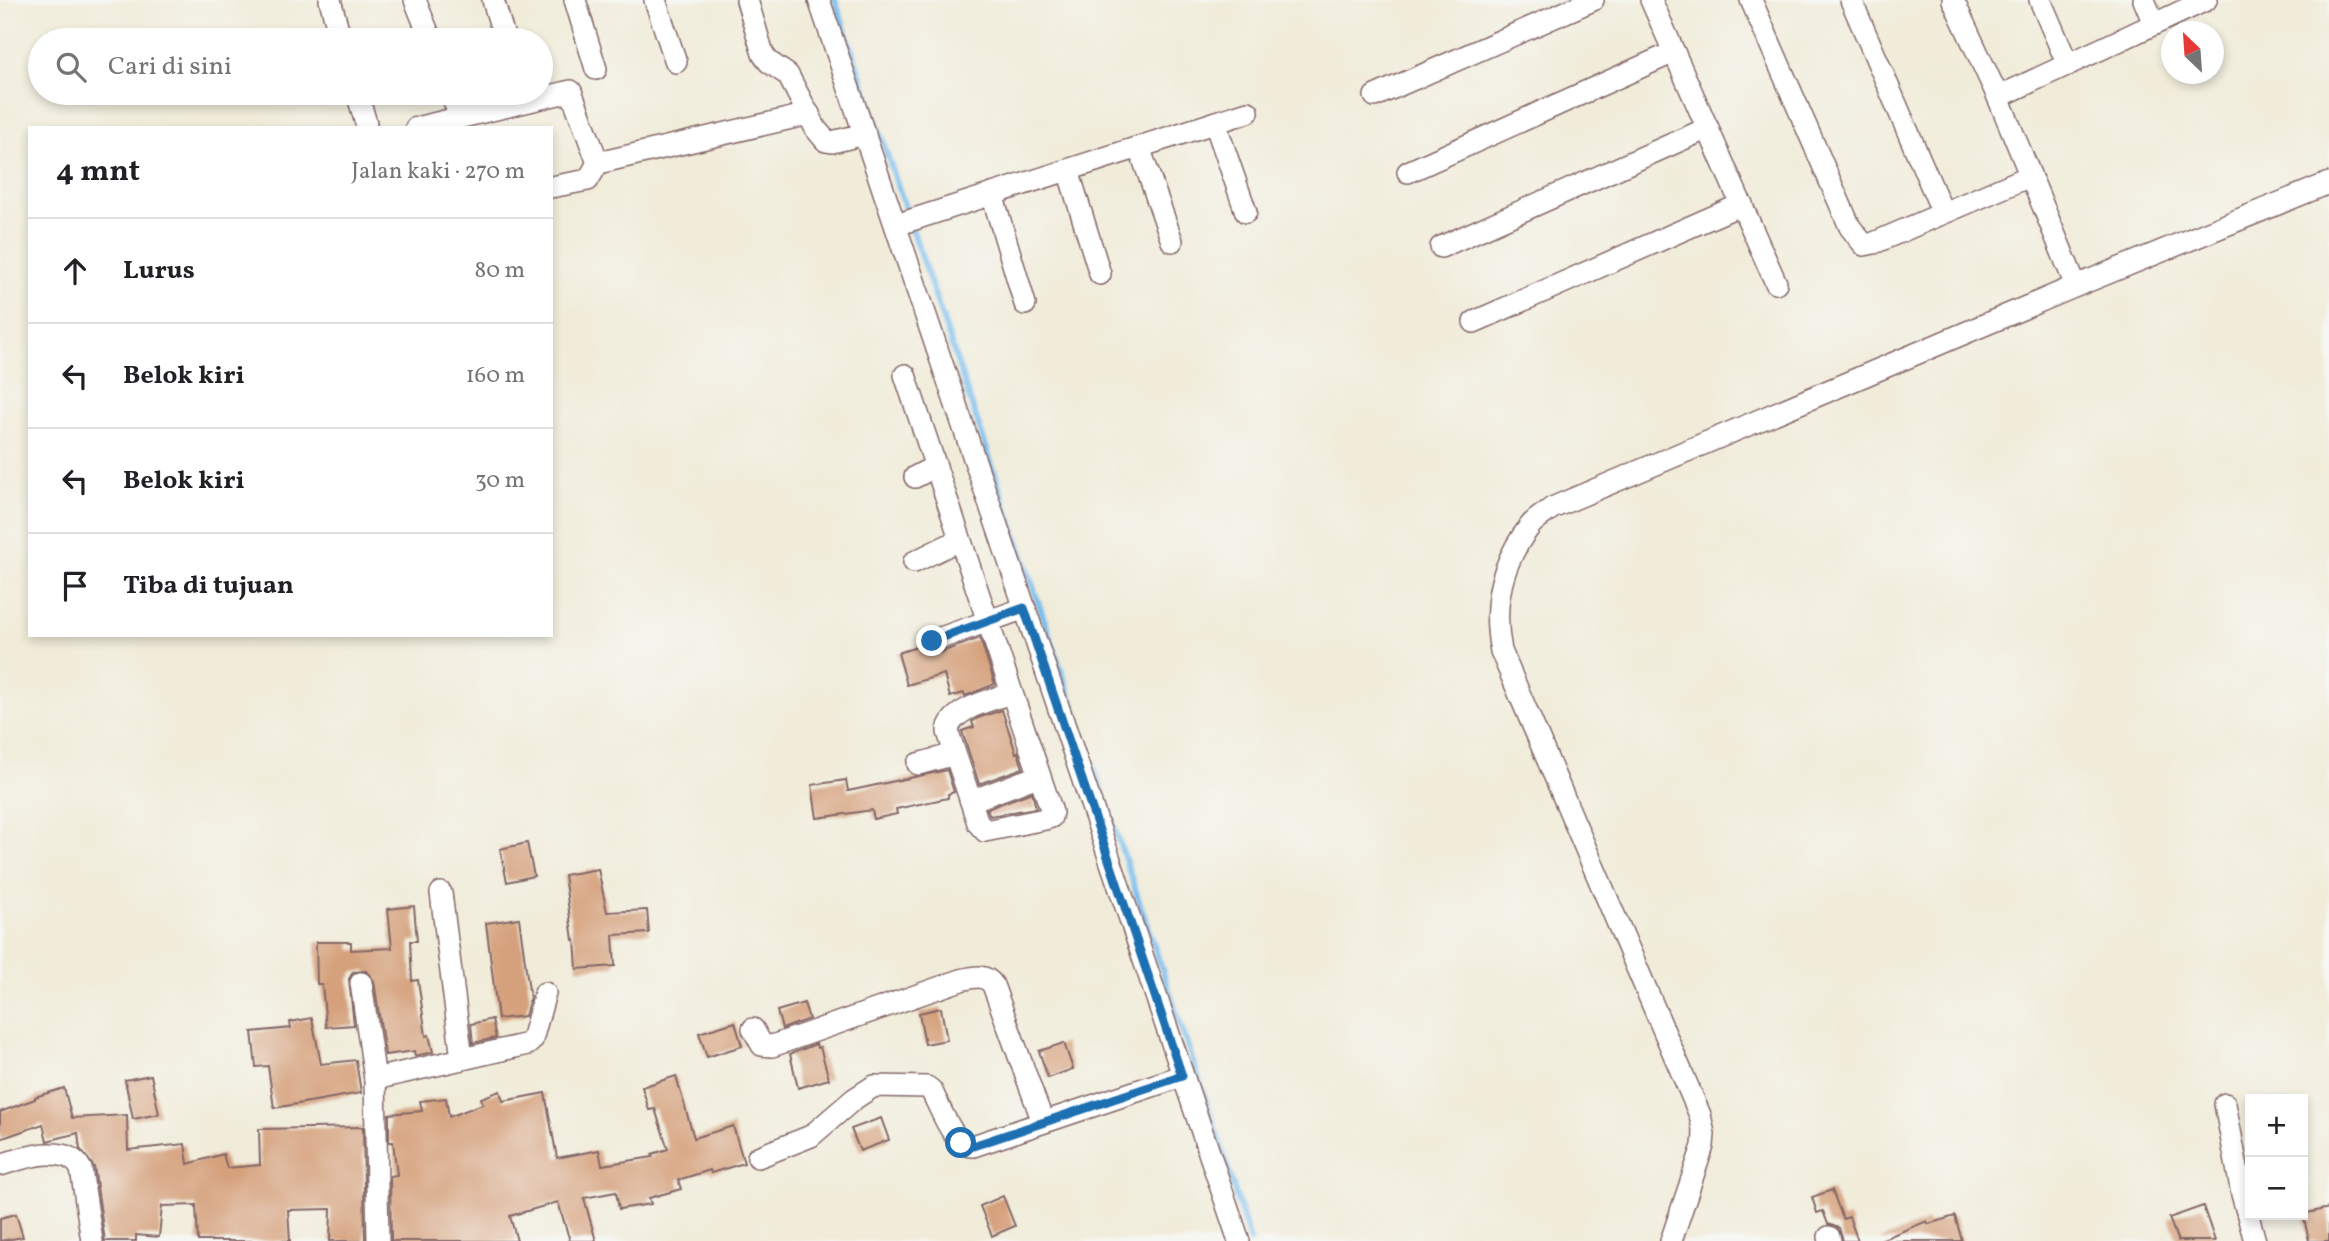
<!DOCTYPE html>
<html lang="id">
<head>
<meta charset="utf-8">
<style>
  :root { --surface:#fff; --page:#f6f6f6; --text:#202124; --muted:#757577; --line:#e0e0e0 }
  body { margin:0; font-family:Vollkorn,serif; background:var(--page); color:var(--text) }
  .controls { position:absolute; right:21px; bottom:21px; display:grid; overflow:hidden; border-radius:0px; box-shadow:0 4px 10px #0003 }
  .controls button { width:63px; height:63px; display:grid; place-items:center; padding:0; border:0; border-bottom:2px solid var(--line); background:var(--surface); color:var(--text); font:35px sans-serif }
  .compass { position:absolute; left:2161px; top:21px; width:63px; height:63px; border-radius:50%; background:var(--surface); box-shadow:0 4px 10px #0003; rotate:335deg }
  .stop { position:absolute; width:21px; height:21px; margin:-16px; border:5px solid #1f6fb2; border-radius:50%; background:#fff }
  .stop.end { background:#1f6fb2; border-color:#fff; box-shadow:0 2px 7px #0008 }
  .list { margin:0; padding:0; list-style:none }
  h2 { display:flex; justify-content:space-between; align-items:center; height:91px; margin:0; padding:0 28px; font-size:30px }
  h2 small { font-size:23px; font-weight:400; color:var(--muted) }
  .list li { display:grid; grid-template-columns:46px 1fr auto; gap:21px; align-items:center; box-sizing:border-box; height:105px; padding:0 28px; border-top:2px solid var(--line) }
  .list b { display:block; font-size:26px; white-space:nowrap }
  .list em { font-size:23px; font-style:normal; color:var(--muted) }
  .icon { flex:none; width:38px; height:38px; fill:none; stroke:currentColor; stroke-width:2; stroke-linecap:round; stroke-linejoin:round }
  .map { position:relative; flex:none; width:2329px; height:1241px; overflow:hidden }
  .search { position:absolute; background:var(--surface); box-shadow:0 4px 10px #0003; left:28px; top:28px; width:525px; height:77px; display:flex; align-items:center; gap:18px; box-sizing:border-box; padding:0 24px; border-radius:38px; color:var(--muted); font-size:26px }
  .panel { position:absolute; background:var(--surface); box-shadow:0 4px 10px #0003; left:28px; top:126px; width:525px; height:511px; border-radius:0px }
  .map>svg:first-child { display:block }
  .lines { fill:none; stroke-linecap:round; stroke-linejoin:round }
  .stream { stroke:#77bdee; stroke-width:6 }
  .building { fill:#d5a07c }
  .minor-casing { stroke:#846768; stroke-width:24 }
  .minor { stroke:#fff; stroke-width:21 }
  .route { stroke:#1f6fb2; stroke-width:9 }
</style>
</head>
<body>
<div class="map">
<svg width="2329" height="1241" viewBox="0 0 2329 1241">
  <rect width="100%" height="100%" fill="#f6f6f2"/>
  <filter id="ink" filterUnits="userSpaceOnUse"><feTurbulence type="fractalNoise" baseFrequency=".0143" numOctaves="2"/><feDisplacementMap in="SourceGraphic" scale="14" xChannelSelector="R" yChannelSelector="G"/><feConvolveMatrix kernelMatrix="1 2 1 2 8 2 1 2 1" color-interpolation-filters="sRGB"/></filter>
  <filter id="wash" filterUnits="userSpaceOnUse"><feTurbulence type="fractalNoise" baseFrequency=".00686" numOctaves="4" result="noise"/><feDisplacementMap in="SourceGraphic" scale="28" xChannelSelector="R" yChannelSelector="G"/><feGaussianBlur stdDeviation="1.57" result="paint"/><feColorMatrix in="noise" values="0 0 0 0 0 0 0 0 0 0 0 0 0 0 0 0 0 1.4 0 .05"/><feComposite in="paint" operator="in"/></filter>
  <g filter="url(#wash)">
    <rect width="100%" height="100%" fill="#f1ecd9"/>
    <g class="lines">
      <polyline class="stream" points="835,0 1125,859 1217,1134 1250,1241"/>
    </g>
    <g id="blocks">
      <g class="building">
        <polygon points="980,638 995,684 965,696 964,693 950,697 944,674 907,685 898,653 920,646 929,654 936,654"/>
        <polygon points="1002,710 1016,753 1018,752 1023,768 979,784 962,731 974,727 972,722 978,718"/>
        <polygon points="947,770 954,792 948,794 948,798 896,809 897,814 874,819 872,810 817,818 812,785 846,780 848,791"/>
        <polygon points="1032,792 1036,808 990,816 987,809"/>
        <polygon points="527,843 534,876 507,882 500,849"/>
        <polygon points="598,869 607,912 647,910 649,933 613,935 615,966 577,969 575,939 573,940 564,875"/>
        <polygon points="414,906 417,941 410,941 412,981 418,980 426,1036 429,1035 433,1052 415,1056 414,1051 385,1055 374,981 366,971 353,972 349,979 354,1025 326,1027 322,984 317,984 316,942 351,942 351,950 392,948 388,909"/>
        <polygon points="519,918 530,998 525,1016 498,1019 486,923"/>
        <polygon points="804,1003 809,1019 782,1029 777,1011"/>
        <polygon points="941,1008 947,1040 925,1044 919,1013"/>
        <polygon points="312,1018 321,1064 356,1060 361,1093 274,1108 268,1066 256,1067 252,1032 291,1028 290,1022"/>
        <polygon points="492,1019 496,1038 473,1043 471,1024"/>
        <polygon points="735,1022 742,1046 707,1057 699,1033"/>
        <polygon points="1064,1043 1073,1069 1048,1078 1039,1051"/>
        <polygon points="816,1044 817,1048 820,1047 829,1079 798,1088 790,1054"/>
        <polygon points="151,1075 159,1114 133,1119 125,1080"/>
        <polygon points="676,1076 694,1138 733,1126 744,1163 711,1173 710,1170 678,1180 681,1189 649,1198 651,1204 619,1209 616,1192 584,1198 596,1241 570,1241 558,1202 510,1216 517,1241 391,1241 390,1176 397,1175 393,1142 389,1142 389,1114 422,1111 420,1101 446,1098 449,1117 483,1104 481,1098 500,1091 503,1101 545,1093 557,1158 599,1150 602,1165 653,1157 652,1154 668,1149 655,1109 649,1110 642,1087"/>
        <polygon points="64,1088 72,1118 127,1115 128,1150 185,1144 188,1164 223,1154 227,1168 260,1165 259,1129 363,1127 365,1241 330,1241 331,1209 288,1210 290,1241 198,1241 196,1205 162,1206 159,1237 136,1235 136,1241 105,1241 94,1167 80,1149 78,1133 47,1141 43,1124 0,1139 0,1112 35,1099 35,1097"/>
        <polygon points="881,1118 889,1140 860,1151 851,1129"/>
        <polygon points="1832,1190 1843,1219 1849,1217 1858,1241 1843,1241 1839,1228 1828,1224 1823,1211 1817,1213 1812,1197"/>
        <polygon points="1003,1196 1015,1226 992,1236 980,1206"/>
        <polygon points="2203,1206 2215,1241 2178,1241 2169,1218"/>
        <polygon points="2329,1208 2329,1241 2309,1241 2303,1214"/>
        <polygon points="16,1214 23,1237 0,1241 0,1218"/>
        <polygon points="1955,1216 1962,1241 1878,1241 1927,1221 1928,1224"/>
      </g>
    </g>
  </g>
  <g filter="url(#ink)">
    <use href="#blocks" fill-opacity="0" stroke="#846768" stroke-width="2"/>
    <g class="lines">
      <g class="minor-casing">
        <g id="minor">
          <polyline points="330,0 341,40"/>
          <polyline points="415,0 431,40"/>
          <polyline points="493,0 505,40"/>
          <polyline points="575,0 596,69"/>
          <polyline points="655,0 676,62"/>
          <polyline points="747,0 763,54 769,62 788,75 816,129 826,141 832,142 865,134"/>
          <polyline points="819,0 1239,1241"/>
          <polyline points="1651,0 1776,283"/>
          <polyline points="1751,0 1850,227 1864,245 1874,243 2030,176"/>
          <polyline points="1851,0 1943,213"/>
          <polyline points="1953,0 1998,97"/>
          <polyline points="2040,0 2068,65"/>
          <polyline points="2144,0 2154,24"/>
          <polyline points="357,93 366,123"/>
          <polyline points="451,93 460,117"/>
          <polyline points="1375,96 1593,0"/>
          <polyline points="1215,123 1246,212"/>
          <polyline points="416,128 571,91 598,163"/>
          <polyline points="1139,147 1172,241"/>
          <polyline points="1068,170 1100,274"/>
          <polyline points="1408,172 1674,52"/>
          <polyline points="551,187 588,180 598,163 809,114"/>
          <polyline points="992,194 1025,304"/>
          <polyline points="896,225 1248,112"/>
          <polyline points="1441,247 1708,128"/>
          <polyline points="2076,286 1998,97 2206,0"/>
          <polyline points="1474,322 1742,204"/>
          <path d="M905,375L1052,812L1051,817L1045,819L985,831L978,823L948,732C949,709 992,700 1011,693"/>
          <polyline points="915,477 936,466"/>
          <polyline points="914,562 959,540"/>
          <polyline points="932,641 1025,608"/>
          <polyline points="918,764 955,754"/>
          <polyline points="971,801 1038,776"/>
          <polyline points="441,893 462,1059"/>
          <polyline points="361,983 375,1079 378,1241"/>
          <path d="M753,1029L762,1045L772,1046L961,980C973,977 985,973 993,985L1043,1122"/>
          <polyline points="375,1079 528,1044 532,1040 545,993"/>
          <polyline points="2225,1104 2242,1194 2255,1241"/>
          <path d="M758,1157L811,1136L854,1099L874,1086L927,1087L931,1090C940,1106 953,1147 973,1146L1182,1076"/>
          <path d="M0,1165C23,1158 67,1142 81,1169L92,1241"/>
          <polyline points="1829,1237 1830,1241"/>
          <path d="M1671,1241L1703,1146L1704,1134L1700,1115L1501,651C1492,606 1501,563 1530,526C1535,519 1545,514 1552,508L2076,286L2329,183"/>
        </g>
      </g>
      <use href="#minor" class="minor"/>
    </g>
  </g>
  <g class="lines" filter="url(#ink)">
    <polyline class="route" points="932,641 1024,608 1182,1076 973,1146 966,1146 961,1143"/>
  </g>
</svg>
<div class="controls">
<button>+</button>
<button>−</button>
</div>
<svg class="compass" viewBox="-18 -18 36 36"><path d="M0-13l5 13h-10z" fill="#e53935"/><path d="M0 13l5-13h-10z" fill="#757577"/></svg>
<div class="stop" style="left:961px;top:1143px"></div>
<div class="stop end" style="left:932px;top:641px"></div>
<div class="search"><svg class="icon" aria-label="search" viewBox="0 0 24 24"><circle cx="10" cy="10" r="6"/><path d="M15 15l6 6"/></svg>Cari di sini</div>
<section class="panel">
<h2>4 mnt<small>Jalan kaki · 270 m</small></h2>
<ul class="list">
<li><svg class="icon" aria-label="ahead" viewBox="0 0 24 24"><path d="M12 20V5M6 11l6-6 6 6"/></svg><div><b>Lurus</b></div><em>80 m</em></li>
<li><svg class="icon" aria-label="left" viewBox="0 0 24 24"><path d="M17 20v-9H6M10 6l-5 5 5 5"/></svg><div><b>Belok kiri</b></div><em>160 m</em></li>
<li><svg class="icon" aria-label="left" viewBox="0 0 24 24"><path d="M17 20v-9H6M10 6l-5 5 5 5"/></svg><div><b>Belok kiri</b></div><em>30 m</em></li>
<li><svg class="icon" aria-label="arrive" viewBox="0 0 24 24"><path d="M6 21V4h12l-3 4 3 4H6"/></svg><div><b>Tiba di tujuan</b></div></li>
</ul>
</section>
</div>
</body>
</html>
